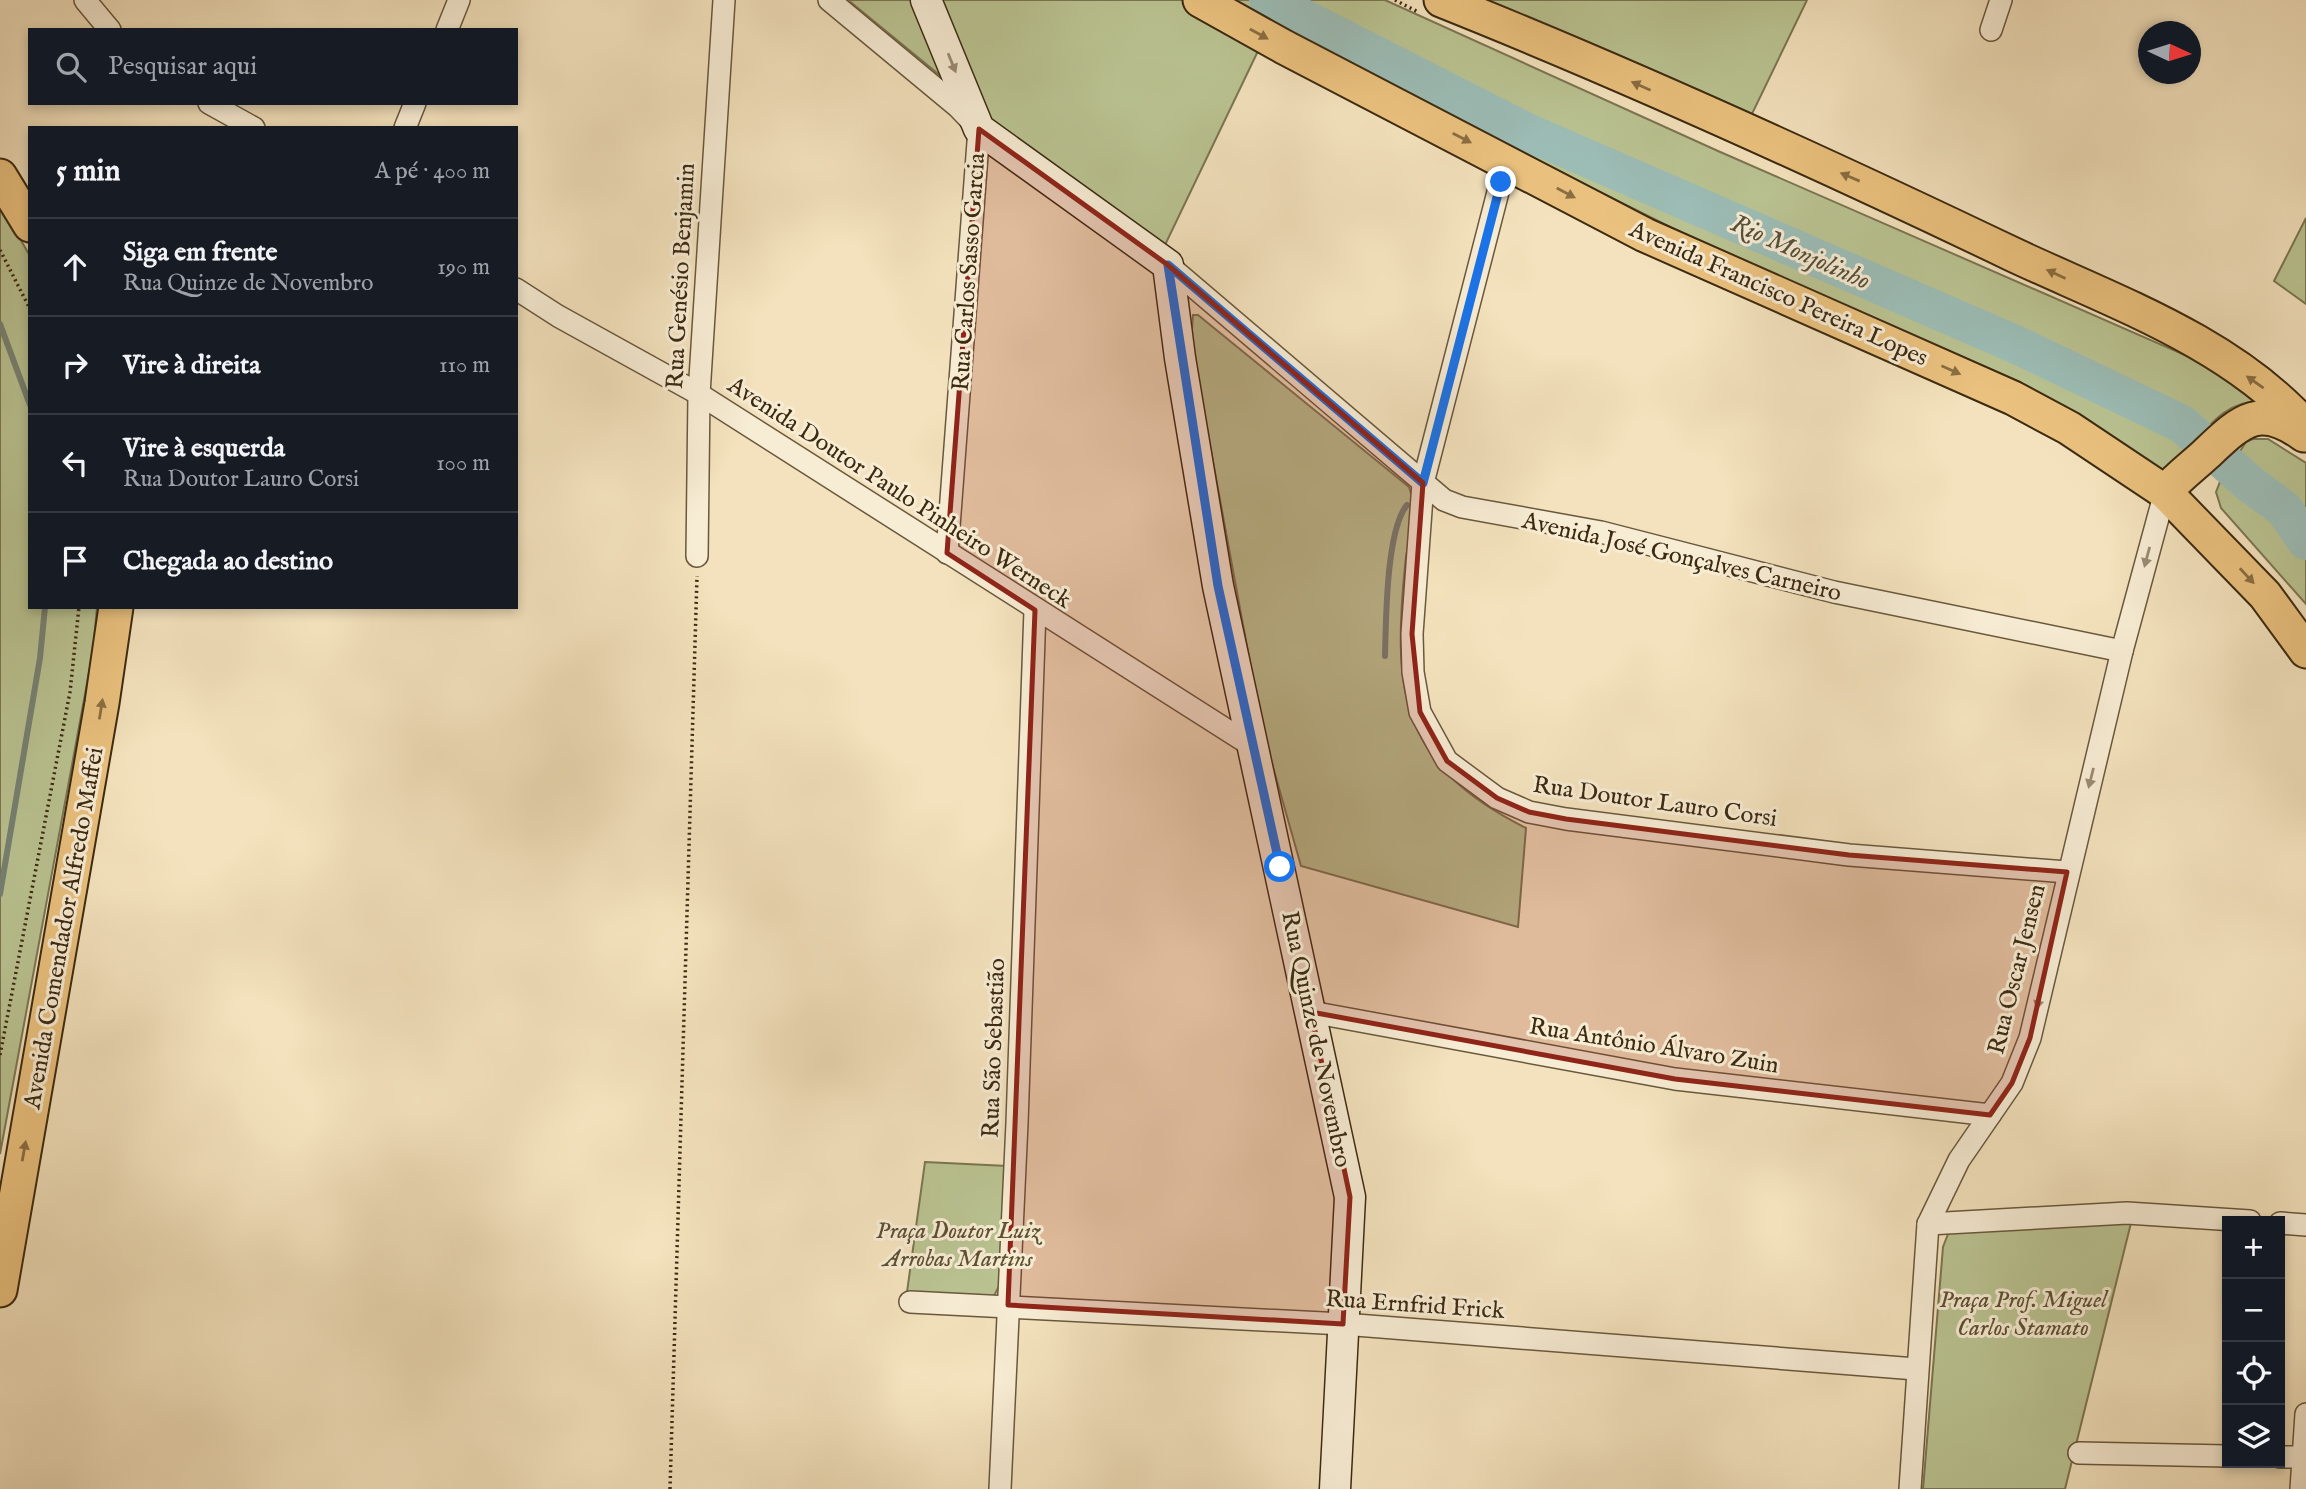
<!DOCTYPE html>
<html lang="pt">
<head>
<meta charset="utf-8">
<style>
  :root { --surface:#171b24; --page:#20242c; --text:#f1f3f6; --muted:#9ea1a6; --line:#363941 }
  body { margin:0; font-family:"IM FELL English",serif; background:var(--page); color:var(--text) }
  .controls { position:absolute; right:21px; bottom:21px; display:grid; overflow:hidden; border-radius:0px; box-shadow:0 4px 10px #0003 }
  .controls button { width:63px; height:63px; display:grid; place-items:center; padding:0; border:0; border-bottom:2px solid var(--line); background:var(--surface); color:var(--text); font:35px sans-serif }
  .compass { position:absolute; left:2138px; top:21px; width:63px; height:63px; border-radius:50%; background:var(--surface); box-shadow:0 4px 10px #0003; rotate:94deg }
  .stop { position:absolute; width:21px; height:21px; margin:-16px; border:5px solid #1a73e8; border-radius:50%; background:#fff }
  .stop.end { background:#1a73e8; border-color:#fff; box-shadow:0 2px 7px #0008 }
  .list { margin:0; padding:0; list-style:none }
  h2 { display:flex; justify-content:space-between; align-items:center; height:91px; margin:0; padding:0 28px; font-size:30px }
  h2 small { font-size:23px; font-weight:400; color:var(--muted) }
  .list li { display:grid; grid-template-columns:46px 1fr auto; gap:21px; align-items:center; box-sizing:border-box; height:98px; padding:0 28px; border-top:2px solid var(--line) }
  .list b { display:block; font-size:26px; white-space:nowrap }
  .list p { margin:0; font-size:23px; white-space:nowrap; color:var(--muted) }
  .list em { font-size:23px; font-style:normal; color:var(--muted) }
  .icon { flex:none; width:38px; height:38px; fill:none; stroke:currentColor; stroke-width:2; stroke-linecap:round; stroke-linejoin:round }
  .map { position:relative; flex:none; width:2306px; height:1489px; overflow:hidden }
  .search { position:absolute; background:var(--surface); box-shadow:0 4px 10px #0003; left:28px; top:28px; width:490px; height:77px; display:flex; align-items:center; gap:18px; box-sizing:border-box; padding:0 24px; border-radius:0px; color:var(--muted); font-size:26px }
  .panel { position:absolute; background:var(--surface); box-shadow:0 4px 10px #0003; left:28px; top:126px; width:490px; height:483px; border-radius:0px }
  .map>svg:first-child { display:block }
  .green { fill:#bac392; stroke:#7b7652; stroke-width:2 }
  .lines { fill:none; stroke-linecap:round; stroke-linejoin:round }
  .stream { stroke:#768274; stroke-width:6 }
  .river { stroke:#9cbdb6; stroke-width:38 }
  .street-casing { stroke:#6a583c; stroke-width:24 }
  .secondary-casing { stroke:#3c2a11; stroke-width:33 }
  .primary-casing { stroke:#3c2a11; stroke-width:37 }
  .path { stroke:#3c2a11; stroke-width:3.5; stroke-dasharray:2 3.5; stroke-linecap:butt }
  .street { stroke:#f7ecd4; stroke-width:21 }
  .secondary { stroke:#f7ecd4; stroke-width:30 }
  .primary { stroke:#eac17e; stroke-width:33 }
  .oneway { fill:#8a6e42 }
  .oneway2 { fill:#9a8b72 }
  .route { stroke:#1a73e8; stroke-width:9 }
  .marked { fill:#8f2418; fill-opacity:0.2; stroke:#8f2418; stroke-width:5; stroke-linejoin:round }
  .labels { text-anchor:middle; stroke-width:6; stroke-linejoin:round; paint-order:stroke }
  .street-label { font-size:24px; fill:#3c2a11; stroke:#f7ecd4 }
  .park-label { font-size:24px; font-style:italic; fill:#5c5031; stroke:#f7ecd4 }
  .water-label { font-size:26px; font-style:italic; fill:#544f3a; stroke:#f7ecd4 }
</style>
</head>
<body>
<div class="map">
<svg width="2306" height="1489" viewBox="0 0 2306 1489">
  <rect width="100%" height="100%" fill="#f3e2bd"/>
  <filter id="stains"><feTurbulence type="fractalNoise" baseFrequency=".00286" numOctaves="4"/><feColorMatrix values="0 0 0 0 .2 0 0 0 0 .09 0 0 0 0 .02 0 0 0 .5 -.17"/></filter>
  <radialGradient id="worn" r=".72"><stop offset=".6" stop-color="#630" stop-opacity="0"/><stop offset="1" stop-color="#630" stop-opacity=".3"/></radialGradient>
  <g class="green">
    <polygon points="848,0 917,0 942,77"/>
    <polygon points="938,0 1183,0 1258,51 1165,245 992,123"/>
    <path d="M1231,0H1385L1718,151L2210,366L2259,401C2212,402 2199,449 2163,472L1425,105Z"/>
    <polygon points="1482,0 1807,0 1751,116"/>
    <polygon points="0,204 30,256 30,607 97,607 93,651 0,1154"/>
    <polygon points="2306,218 2306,304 2274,281"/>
    <path d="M1193,315H1198L1409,487C1419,514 1407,538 1405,566C1392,695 1402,766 1526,828L1518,927L1301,866L1262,728L1191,342Z"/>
    <polygon points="2253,439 2268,439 2306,463 2306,604 2221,508 2216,492 2220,482 2246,442"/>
    <polygon points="925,1162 1007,1166 999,1286 994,1296 907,1292"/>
    <polygon points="2132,1219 2065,1489 1923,1489 1943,1247 1948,1234 1964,1229"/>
  </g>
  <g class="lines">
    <g class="stream">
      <polyline points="0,324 30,405"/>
      <path d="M1385,656C1386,622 1386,530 1407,505"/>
      <polyline points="0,894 40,658 45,607"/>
    </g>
    <polyline class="river" points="1268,0 1529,133 2017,345 2182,424 2250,484 2284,509 2306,541"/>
    <g class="street-casing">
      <g id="street">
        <polyline points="85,0 110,30"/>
        <polyline points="829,0 958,107 979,129 947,553"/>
        <polyline points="447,30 459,0"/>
        <polyline points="1991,30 2001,0"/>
        <polyline points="209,103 254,128"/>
        <polyline points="405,128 415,103"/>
        <polyline points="1506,161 1423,483 1412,634 1413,672 1420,712 1447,761 1497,798 1529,812 1566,819 1849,855 2067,872"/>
        <polyline points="1168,265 1444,500 1462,507 1601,532 1834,592 2122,651"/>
        <polyline points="516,289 558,316 699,394 1252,746"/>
        <polyline points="697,556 699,394 724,0"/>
        <polyline points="1311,1012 1675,1079 1990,1115"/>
        <polyline points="2280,1223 2306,1225"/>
        <polyline points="1928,1224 2127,1213 2250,1221"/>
        <polyline points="910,1302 1343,1324 1916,1369"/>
        <polyline points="2079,1453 2227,1456"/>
        <polyline points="2280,1457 2306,1457"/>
        <polyline points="1000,1489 1017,1123 1035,610"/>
        <polyline points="1910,1489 1928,1224 1959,1160 2012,1083 2030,1038 2122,651 2165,492"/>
        <polyline points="2301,1489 2306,1414"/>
      </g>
    </g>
    <g class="secondary-casing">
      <polyline id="secondary" points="926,0 979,129 1168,265 1180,358 1218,586 1350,1197 1335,1489"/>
    </g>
    <g class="primary-casing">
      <g id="primary">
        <polyline points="1200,0 1284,47 1645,235 2013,398 2069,428 2165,492 2265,595 2306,651"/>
        <path d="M1441,0C1634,77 1824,164 2012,254C2112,301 2231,342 2306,427"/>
        <polyline points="0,176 30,225"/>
        <path d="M2165,492C2178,477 2192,467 2206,454C2241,421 2259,402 2304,435"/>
        <polyline points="0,1290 102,703 116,607"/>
      </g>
    </g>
    <g class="path">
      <polyline points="1395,0 1418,12"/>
      <polyline points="0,250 30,309"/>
      <polyline points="0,1055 70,692 79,607"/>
      <polyline points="670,1489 697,576"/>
    </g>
    <use href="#street" class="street"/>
    <use href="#secondary" class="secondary"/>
    <use href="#primary" class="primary"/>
  </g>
  <defs><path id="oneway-solid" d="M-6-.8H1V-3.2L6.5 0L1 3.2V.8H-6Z" transform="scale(1.75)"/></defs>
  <g class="oneway">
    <use href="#oneway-solid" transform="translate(1259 34) rotate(29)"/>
    <use href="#oneway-solid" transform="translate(1641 86) rotate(-156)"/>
    <use href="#oneway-solid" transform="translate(1462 138) rotate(27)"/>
    <use href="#oneway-solid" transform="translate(1850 177) rotate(-157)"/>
    <use href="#oneway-solid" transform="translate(1566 193) rotate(28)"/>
    <use href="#oneway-solid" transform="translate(2056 274) rotate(-155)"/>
    <use href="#oneway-solid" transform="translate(1951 370) rotate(24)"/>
    <use href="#oneway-solid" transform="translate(2255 382) rotate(-145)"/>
    <use href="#oneway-solid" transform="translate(2247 576) rotate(47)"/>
    <use href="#oneway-solid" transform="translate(101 709) rotate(-81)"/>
    <use href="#oneway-solid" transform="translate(24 1151) rotate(-80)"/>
  </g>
  <g class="oneway2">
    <use href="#oneway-solid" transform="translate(952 63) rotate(68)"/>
    <use href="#oneway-solid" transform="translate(2147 557) rotate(105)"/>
    <use href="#oneway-solid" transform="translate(2091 778) rotate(104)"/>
    <use href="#oneway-solid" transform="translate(2039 999) rotate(103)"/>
  </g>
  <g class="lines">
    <polyline class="route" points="1280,867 1218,586 1168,265 1423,483 1501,182"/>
  </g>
  <path class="marked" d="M979,129L1168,265L1423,483L1412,634L1420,712L1447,761L1497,798L1529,812L1566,819L1849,855L2067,872L2030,1038L2012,1083L1990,1115L1675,1079L1311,1012L1350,1197L1343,1324L1008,1305L1035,610L947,553Z"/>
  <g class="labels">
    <g class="street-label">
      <text transform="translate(968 272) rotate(-86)" y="8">Rua Carlos Sasso Garcia</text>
      <text transform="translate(680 276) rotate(-87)" y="8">Rua Genésio Benjamin</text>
      <text transform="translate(1779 293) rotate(24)" y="8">Avenida Francisco Pereira Lopes</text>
      <text transform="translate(900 492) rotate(33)" y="8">Avenida Doutor Paulo Pinheiro Werneck</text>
      <text transform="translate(1682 556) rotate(13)" y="8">Avenida José Gonçalves Carneiro</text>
      <text transform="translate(1655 801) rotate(8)" y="8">Rua Doutor Lauro Corsi</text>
      <text transform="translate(63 928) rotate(-80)" y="8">Avenida Comendador Alfredo Maffei</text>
      <text transform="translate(2016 969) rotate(-76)" y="8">Rua Oscar Jensen</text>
      <text transform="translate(1317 1039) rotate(78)" y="8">Rua Quinze de Novembro</text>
      <text transform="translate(1654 1045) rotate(9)" y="8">Rua Antônio Álvaro Zuin</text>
      <text transform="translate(993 1048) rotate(-88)" y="8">Rua São Sebastião</text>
      <text transform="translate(1415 1304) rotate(4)" y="8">Rua Ernfrid Frick</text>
    </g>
    <g class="park-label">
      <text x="958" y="1238">Praça Doutor Luiz<tspan x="958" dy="28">Arrobas Martins</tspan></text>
      <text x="2023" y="1307">Praça Prof. Miguel<tspan x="2023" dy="28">Carlos Stamato</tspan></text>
    </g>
    <g class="water-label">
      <text transform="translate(1801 251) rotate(24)" y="9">Rio Monjolinho</text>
    </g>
  </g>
  <rect width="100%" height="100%" filter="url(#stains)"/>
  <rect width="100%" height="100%" fill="url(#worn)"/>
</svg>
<div class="controls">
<button>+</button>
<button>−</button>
<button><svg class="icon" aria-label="locate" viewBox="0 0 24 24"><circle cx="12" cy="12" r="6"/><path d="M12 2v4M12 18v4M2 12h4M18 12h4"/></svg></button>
<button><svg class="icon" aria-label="layers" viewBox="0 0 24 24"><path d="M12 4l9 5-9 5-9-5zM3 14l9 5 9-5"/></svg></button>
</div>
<svg class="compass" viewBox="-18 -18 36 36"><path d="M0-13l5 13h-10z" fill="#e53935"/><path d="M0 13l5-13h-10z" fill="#9ea1a6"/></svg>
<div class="stop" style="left:1280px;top:867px"></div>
<div class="stop end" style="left:1501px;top:182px"></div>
<div class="search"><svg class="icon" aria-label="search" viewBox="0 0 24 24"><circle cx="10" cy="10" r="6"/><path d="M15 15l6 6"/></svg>Pesquisar aqui</div>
<section class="panel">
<h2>5 min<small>A pé · 400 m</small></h2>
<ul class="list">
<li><svg class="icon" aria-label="ahead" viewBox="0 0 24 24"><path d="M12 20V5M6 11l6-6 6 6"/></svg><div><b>Siga em frente</b><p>Rua Quinze de Novembro</p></div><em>190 m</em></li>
<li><svg class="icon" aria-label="right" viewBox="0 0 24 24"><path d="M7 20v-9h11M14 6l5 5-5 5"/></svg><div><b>Vire à direita</b></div><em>110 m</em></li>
<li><svg class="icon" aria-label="left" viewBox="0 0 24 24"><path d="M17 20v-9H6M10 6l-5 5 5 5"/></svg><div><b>Vire à esquerda</b><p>Rua Doutor Lauro Corsi</p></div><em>100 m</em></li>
<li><svg class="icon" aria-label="arrive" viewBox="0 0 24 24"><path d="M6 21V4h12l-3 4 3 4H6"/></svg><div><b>Chegada ao destino</b></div></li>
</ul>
</section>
</div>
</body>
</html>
